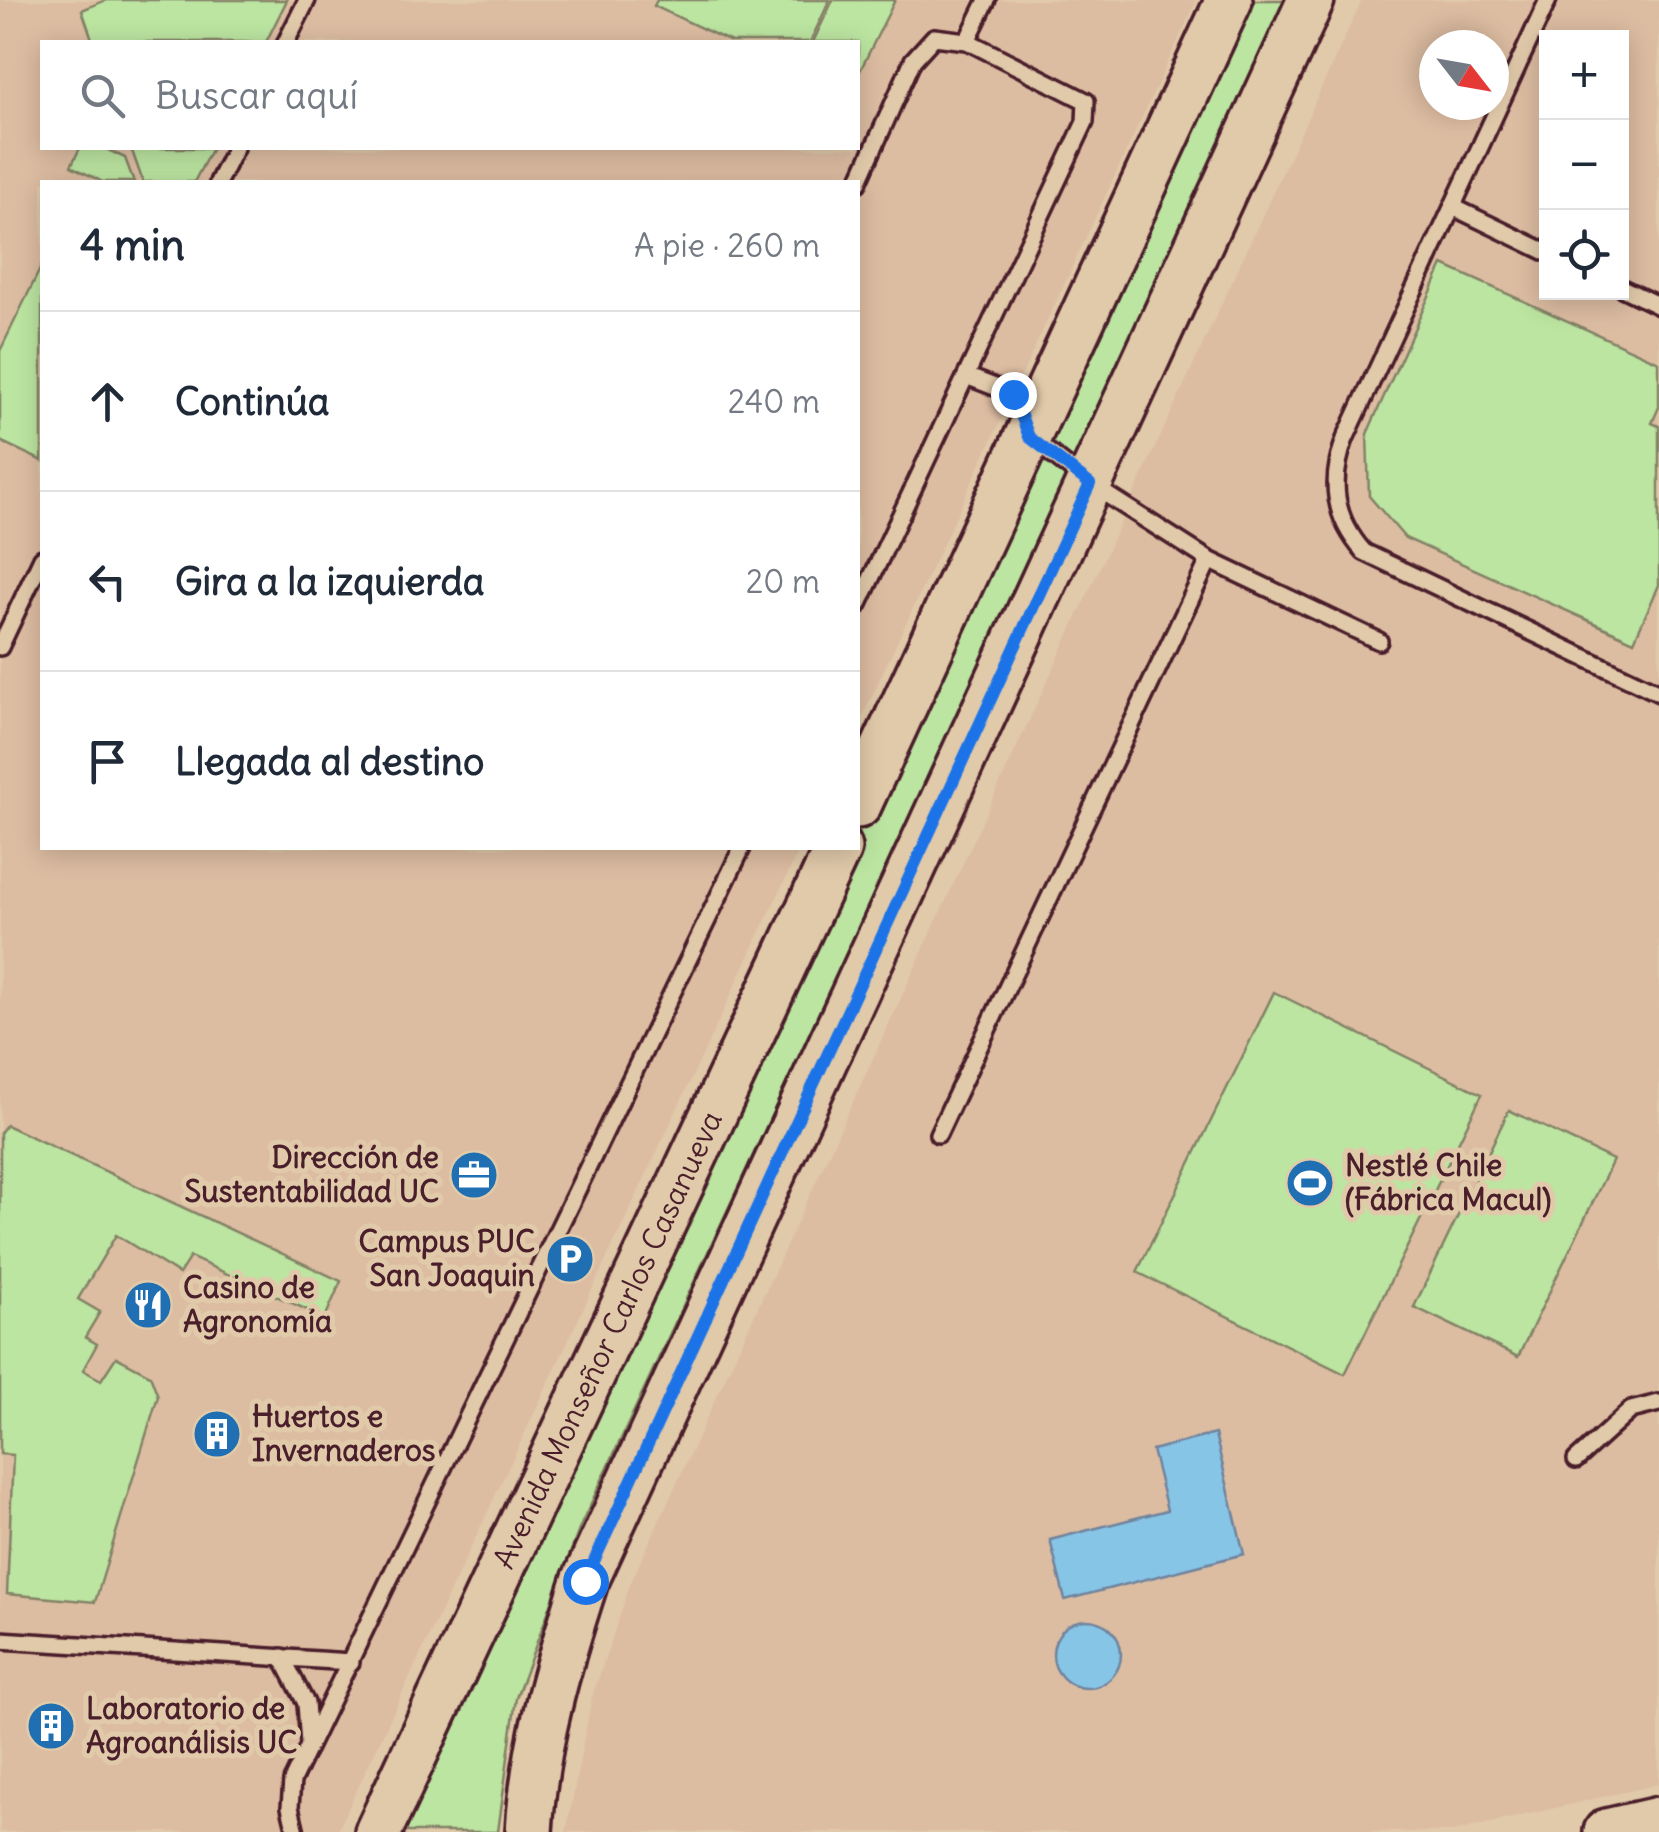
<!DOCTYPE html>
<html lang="es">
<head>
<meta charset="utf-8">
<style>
  :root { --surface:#fff; --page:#f6f6f7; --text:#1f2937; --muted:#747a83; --line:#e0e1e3 }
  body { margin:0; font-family:Delius,sans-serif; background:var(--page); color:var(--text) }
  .controls { position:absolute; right:30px; top:30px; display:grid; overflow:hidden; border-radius:0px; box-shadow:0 5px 25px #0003 }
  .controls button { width:90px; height:90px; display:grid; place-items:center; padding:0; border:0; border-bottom:2px solid var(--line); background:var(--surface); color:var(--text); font:50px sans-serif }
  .compass { position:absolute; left:1419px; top:30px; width:90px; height:90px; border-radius:50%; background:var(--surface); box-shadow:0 5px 25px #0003; rotate:121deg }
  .stop { position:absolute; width:30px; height:30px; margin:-22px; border:8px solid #1a73e8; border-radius:50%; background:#fff }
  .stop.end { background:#1a73e8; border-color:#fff; box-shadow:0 2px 10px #0008 }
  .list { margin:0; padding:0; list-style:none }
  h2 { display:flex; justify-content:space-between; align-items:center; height:130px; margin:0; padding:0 40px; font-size:42px }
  h2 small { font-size:32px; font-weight:400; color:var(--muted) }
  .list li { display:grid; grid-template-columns:65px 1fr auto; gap:30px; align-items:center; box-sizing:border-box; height:180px; padding:0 40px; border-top:2px solid var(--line) }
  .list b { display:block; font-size:38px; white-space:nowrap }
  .list em { font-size:32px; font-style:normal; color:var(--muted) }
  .icon { flex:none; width:55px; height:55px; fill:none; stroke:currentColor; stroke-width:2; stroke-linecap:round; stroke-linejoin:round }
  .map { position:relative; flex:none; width:1659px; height:1832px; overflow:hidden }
  .search { position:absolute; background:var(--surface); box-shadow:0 5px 25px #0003; left:40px; top:40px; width:820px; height:110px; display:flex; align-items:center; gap:25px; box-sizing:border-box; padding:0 35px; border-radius:0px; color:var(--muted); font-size:38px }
  .panel { position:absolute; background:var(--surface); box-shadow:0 5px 25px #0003; left:40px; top:180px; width:820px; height:670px; border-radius:0px }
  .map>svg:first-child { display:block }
  .built { fill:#ddbda2; fill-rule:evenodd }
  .green { fill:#bce5a1; stroke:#838266; stroke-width:2.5 }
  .water { fill:#87c5e7; stroke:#6f839c; stroke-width:2.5 }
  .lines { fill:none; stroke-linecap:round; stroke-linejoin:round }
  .service-casing { stroke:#4a1f2b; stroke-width:22 }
  .secondary-casing { stroke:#4a1f2b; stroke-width:52 }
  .service { stroke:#e1caaa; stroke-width:15 }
  .secondary { stroke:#e1caaa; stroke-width:45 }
  .route { stroke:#1a73e8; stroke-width:12 }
  .labels { text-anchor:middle; stroke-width:10; stroke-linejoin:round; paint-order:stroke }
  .poi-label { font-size:30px; font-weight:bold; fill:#4a1f2b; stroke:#e1caaa; text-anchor:start }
  .street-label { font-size:30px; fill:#4a1f2b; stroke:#e1caaa }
</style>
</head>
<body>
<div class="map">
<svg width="1659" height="1832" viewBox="0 0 1659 1832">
  <rect width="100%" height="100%" fill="#e1caaa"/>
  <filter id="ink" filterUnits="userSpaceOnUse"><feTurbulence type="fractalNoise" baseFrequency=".01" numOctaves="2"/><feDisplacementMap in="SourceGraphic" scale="20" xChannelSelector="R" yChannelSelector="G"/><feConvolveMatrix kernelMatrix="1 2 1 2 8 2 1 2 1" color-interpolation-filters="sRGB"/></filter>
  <g filter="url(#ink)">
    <g class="built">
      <path d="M0,0H1197L858,726V182H42V848H800L337,1832H0ZM42,42H858V148H42Z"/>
      <path d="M1362,0H1659V1784L1452,1832H566L592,1697L631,1582ZM1546,38H1622V292H1546ZM1434,45H1494V105H1434Z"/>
    </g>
    <g class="green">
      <polygon points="106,0 287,0 266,42 93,42 82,10"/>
      <polygon points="657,0 830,0 810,42 731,42 654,6"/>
      <polygon points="833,0 895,0 858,75 858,42 813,42"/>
      <polygon points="1247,0 1290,0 580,1527 516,1698 498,1832 394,1832"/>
      <polygon points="80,148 104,148 125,158 134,182 103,182 71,166"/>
      <polygon points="131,148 212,148 194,182 143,182"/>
      <polygon points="42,265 42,461 0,441 0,351"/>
      <polygon points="1443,265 1659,362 1659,407 1652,423 1659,426 1659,585 1634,641 1405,538 1369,496 1367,434"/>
      <polygon points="1274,992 1482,1094 1345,1374 1137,1272"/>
      <polygon points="1509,1110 1613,1160 1518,1357 1414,1307"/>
      <polygon points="6,1125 341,1281 325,1318 190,1257 179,1274 116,1235 78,1299 100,1312 85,1337 97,1344 83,1370 101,1380 116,1357 150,1375 158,1396 95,1602 7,1594 13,1455 0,1454 0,1133"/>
    </g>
    <g class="water">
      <polygon points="1215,1434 1244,1554 1065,1600 1050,1540 1167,1510 1152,1450"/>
      <circle cx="1087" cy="1654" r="34"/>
    </g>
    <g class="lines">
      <g class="service-casing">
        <g id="service">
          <path d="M1548,0L1345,439C1329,482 1334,518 1364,552L1659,693"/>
          <polyline points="967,41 987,0"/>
          <polyline points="286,42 307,0"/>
          <polyline points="218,182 235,148"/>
          <polyline points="858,183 913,60 934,37 967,41 1086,101 1085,122 858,606"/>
          <polyline points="1453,207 1546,252"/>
          <polyline points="1622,288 1659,306"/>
          <polyline points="966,376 1013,394 1029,437 1090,484 1209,560 1379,641"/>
          <polyline points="0,647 42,558"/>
          <polyline points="938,1134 1209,560"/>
          <polyline points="1576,1460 1631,1410 1659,1403"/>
          <polyline points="0,1640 351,1662"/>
          <polyline points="282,1657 306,1703 309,1744"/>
          <polyline points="296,1832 290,1807 292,1781 742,848"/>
        </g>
      </g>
      <g class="secondary-casing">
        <g id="secondary">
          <polyline points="858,805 1229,0"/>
          <polyline points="378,1832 838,848"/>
          <path d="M529,1832C534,1744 558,1664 585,1581L1311,0"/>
          <polyline points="1607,1832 1659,1820"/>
        </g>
      </g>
      <use href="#service" class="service"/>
      <use href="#secondary" class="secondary"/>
    </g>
  </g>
  <g class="lines" filter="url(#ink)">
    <polyline class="route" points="585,1581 1090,484 1029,437 1013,394"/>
  </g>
  <defs>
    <g id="office-disc" transform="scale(2.5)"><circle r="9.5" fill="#1f6fb2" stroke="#e1caaa"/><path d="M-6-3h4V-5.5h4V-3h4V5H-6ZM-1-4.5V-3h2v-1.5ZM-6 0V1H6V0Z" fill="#fff"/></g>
    <g id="stadium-disc" transform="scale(2.5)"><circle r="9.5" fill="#1f6fb2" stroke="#e1caaa"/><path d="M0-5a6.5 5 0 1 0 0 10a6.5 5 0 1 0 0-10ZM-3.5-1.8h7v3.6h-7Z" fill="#fff"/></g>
    <g id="parking-disc" transform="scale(2.5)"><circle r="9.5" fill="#1f6fb2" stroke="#e1caaa"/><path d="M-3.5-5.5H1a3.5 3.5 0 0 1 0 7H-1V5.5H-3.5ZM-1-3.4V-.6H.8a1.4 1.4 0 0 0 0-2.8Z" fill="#fff"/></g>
    <g id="restaurant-disc" transform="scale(2.5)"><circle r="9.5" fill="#1f6fb2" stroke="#e1caaa"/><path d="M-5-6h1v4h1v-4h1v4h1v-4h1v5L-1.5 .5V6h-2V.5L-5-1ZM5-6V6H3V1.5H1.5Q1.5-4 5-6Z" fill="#fff"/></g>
    <g id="building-disc" transform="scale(2.5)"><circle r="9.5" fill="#1f6fb2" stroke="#e1caaa"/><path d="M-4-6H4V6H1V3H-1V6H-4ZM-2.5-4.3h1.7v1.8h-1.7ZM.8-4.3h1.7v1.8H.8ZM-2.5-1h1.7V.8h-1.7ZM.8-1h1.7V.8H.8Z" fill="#fff"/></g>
  </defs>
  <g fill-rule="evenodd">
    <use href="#office-disc" x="474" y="1175"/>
    <use href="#stadium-disc" x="1310" y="1183"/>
    <use href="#parking-disc" x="570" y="1259"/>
    <use href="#restaurant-disc" x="148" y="1305"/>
    <use href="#building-disc" x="217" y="1434"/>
    <use href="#building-disc" x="51" y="1726"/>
  </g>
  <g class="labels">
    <g class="poi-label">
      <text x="439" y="1168" text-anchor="end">Dirección de<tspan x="439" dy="34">Sustentabilidad UC</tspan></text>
      <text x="1345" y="1176">Nestlé Chile<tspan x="1345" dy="34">(Fábrica Macul)</tspan></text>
      <text x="535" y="1252" text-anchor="end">Campus PUC<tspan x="535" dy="34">San Joaquin</tspan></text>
      <text x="183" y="1298">Casino de<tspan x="183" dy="34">Agronomía</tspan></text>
      <text x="252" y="1427">Huertos e<tspan x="252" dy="34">Invernaderos</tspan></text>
      <text x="86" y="1719">Laboratorio de<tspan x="86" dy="34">Agroanálisis UC</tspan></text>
    </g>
    <g class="street-label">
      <text transform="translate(608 1340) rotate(-65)" y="10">Avenida Monseñor Carlos Casanueva</text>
    </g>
  </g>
</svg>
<div class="controls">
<button>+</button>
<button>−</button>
<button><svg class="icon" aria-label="locate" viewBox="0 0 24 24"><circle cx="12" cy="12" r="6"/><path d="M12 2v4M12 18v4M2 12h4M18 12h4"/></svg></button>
</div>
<svg class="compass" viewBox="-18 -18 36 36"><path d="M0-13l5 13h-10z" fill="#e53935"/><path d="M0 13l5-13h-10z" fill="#747a83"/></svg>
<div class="stop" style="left:585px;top:1581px"></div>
<div class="stop end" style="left:1013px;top:394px"></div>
<div class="search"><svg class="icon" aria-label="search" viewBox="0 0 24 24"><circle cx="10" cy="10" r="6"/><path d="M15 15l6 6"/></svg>Buscar aquí</div>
<section class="panel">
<h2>4 min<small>A pie · 260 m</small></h2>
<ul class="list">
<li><svg class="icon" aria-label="ahead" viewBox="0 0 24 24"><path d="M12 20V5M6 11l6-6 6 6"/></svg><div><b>Continúa</b></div><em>240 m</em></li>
<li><svg class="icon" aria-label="left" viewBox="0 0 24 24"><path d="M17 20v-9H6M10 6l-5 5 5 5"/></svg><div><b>Gira a la izquierda</b></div><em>20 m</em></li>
<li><svg class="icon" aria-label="arrive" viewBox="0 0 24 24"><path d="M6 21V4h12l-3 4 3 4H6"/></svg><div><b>Llegada al destino</b></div></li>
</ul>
</section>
</div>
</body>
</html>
